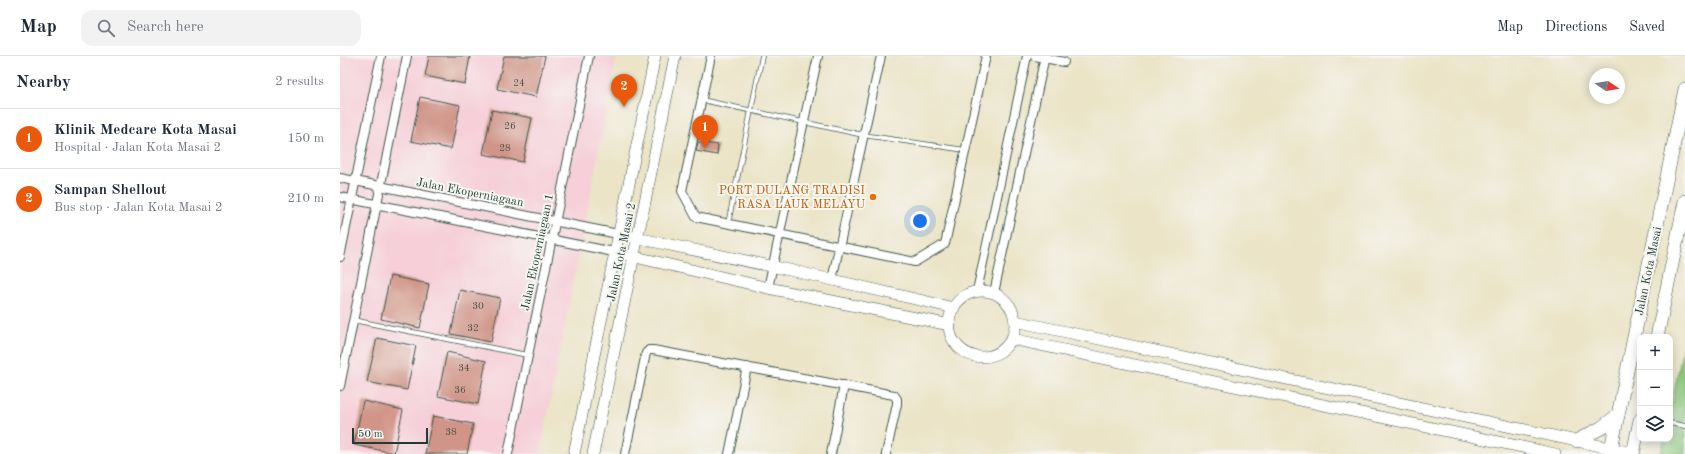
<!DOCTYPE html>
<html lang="en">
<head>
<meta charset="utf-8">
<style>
  :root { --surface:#fff; --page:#f2f2f3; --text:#1f2937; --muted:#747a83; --line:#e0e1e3; --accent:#ea580c }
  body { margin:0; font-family:"Old Standard TT",serif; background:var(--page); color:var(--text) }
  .controls { position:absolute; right:12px; bottom:12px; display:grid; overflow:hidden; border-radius:8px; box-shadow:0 2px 10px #0003 }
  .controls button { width:36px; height:36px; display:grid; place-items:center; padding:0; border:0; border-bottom:1px solid var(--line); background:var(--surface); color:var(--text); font:20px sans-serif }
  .compass { position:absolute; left:1249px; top:12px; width:36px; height:36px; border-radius:50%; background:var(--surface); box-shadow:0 2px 10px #0003; rotate:102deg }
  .scale { position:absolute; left:12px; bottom:10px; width:76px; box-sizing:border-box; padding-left:4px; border:2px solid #1f3d34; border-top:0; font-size:11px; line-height:14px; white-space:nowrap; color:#1f3d34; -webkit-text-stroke:3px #f6f6f2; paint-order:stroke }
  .you { position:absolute; left:580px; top:165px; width:14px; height:14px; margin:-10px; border:3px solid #fff; border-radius:50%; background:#1a73e8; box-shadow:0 0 0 6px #1a73e833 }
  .badge { display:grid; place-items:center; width:26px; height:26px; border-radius:50%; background:var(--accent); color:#fff; font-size:13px; font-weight:700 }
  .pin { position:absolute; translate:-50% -33px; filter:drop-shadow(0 1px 2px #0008) }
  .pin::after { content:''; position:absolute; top:21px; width:14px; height:12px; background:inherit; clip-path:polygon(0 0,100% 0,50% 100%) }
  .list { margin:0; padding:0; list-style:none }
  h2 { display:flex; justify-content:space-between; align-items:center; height:52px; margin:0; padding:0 16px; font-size:17px }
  h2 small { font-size:13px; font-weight:400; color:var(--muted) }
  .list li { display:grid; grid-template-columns:26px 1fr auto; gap:12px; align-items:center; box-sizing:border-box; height:60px; padding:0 16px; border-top:1px solid var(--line) }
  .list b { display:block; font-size:15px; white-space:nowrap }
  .list p { margin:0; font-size:13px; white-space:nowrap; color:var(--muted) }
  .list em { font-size:13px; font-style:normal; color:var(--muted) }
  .icon { flex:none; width:22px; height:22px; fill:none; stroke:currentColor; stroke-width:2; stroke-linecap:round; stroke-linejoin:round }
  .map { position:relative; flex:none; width:1345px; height:398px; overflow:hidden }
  header { display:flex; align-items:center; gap:24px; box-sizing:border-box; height:56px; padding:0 20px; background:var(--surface); border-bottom:1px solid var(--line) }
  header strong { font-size:19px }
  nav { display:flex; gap:22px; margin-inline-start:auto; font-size:14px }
  .search { width:280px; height:36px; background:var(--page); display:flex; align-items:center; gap:10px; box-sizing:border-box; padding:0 14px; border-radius:12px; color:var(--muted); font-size:15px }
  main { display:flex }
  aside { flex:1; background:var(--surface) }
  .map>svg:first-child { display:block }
  .built { fill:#f6cfd8 }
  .green { fill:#89c67c; stroke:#548258 }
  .building { fill:#d09588 }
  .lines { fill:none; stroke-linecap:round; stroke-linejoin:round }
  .lane-casing { stroke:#3e564a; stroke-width:5.5 }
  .street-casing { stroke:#3e564a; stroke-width:10 }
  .secondary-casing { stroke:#3e564a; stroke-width:12 }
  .primary-casing { stroke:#3e564a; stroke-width:14 }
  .lane { stroke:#fff; stroke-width:4 }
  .street { stroke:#fff; stroke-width:8 }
  .secondary { stroke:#fff; stroke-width:11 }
  .primary { stroke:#fff; stroke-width:13 }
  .food-dot { fill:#e8710a; stroke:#f6f6f2; stroke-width:1.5 }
  .labels { text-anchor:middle; stroke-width:4; stroke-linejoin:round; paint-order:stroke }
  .number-label { font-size:10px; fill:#4b5349 }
  .food-label { font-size:12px; fill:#c56008; stroke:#f6f6f2; text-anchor:end }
  .street-label { font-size:12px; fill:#1f3d34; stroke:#f6f6f2 }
</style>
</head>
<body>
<header>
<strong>Map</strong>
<div class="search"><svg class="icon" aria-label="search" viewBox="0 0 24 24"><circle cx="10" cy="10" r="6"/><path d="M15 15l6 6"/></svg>Search here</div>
<nav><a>Map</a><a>Directions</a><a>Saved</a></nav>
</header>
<main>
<aside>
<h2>Nearby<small>2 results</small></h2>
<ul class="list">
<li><span class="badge">1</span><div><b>Klinik Medcare Kota Masai</b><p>Hospital · Jalan Kota Masai 2</p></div><em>150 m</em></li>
<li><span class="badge">2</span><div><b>Sampan Shellout</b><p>Bus stop · Jalan Kota Masai 2</p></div><em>210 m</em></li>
</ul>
</aside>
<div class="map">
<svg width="1345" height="398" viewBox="0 0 1345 398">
  <rect width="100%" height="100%" fill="#f6f6f2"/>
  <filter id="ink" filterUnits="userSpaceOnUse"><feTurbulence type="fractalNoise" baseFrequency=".025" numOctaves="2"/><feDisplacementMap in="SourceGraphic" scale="8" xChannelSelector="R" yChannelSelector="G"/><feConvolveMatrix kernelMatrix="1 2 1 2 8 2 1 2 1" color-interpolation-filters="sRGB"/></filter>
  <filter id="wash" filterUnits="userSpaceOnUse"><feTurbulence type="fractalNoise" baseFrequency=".012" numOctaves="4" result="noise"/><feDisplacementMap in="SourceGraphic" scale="16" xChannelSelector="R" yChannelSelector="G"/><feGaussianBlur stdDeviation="0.9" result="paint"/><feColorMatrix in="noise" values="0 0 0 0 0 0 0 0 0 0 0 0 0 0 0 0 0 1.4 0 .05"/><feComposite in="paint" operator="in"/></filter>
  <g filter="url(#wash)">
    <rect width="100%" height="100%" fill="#ebe4c7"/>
    <polygon class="built" points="0,0 277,0 200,398 0,398"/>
    <polygon class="green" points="1345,282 1345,398 1321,398 1324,383 1330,383 1330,356"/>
    <g id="blocks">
      <g class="building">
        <polygon points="89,0 130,0 125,28 85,20"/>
        <polygon points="164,0 205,0 196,41 157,33"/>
        <polygon points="80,41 120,49 111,93 71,85"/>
        <polygon points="152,54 192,62 183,106 143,98"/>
        <polygon points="358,86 378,89 377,99 356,95"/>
        <polygon points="50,220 89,228 80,272 41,263"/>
        <polygon points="120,234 160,242 151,286 111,278"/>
        <polygon points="37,282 76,290 67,334 27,326"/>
        <polygon points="107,296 146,305 138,348 98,340"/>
        <polygon points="23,345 63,354 54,397 14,389"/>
        <polygon points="93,360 133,368 127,398 85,398"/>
      </g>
    </g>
  </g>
  <g filter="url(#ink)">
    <use href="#blocks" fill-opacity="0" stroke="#3e564a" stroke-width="1"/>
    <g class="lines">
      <g class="lane-casing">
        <g id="lane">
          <polyline points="362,44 523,79 625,94"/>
          <polyline points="388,168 422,0"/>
          <polyline points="13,264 187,299"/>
          <polyline points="1330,367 1345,370"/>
        </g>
      </g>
      <g class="street-casing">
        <g id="street">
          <polyline points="371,0 342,135 356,161 575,206 605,188 646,0"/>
          <polyline points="695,0 724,6"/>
          <polyline points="0,122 278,178"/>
          <polyline points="0,141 274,196"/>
          <polyline points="0,201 41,0"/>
          <polyline points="492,224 541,0"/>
          <polyline points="428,232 478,0"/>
          <polyline points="637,235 687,0"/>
          <polyline points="654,237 705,0"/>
          <polyline points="0,330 67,0"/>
          <polyline points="168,398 249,0"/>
          <polyline points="285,398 306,297 309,294 313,294 554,339 557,343 557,348 546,398"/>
          <polyline points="389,398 407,311"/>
          <polyline points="491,398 504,329"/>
        </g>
      </g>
      <g class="secondary-casing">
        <g id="secondary">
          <polyline points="278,178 454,215 614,252"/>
          <polyline points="274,196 428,232 610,269"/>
          <circle cx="642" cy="268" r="33"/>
          <polyline points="675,265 1293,397"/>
          <polyline points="672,283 1215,398"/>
          <polyline points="234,398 315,0"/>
          <polyline points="253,398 335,0"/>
        </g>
      </g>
      <g class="primary-casing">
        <g id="primary">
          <polyline points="1317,281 1345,145"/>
          <polyline points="1236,385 1261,372 1278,359"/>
          <polyline points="1270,398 1345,33"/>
          <polyline points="1293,398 1300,364"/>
        </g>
      </g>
      <use href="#lane" class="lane"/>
      <use href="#street" class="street"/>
      <use href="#secondary" class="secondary"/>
      <use href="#primary" class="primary"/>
    </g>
  </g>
  <circle class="food-dot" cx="533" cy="141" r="4"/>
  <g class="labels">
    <g class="number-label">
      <text x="179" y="30">24</text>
      <text x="170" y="73">26</text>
      <text x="165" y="95">28</text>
      <text x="138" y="253">30</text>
      <text x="133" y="275">32</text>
      <text x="124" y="315">34</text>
      <text x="120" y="337">36</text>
      <text x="111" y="379">38</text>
    </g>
    <g class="food-label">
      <text x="525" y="138">PORT DULANG TRADISI<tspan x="525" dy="14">RASA LAUK MELAYU</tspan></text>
    </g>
    <g class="street-label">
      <text transform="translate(130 136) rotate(11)" y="4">Jalan Ekoperniagaan</text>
      <text transform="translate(197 196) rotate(-78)" y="4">Jalan Ekoperniagaan 1</text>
      <text transform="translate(281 196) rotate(-78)" y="4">Jalan Kota Masai 2</text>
      <text transform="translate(1308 215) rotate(-78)" y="4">Jalan Kota Masai</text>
    </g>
  </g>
</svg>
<div class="controls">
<button>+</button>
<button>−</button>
<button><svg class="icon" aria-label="layers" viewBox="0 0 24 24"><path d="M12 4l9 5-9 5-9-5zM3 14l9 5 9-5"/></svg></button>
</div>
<svg class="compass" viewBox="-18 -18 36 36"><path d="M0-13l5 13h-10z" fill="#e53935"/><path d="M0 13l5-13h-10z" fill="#747a83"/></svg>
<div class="scale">50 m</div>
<div class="you"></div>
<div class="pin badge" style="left:365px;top:92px">1</div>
<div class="pin badge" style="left:284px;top:51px">2</div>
</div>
</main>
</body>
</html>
